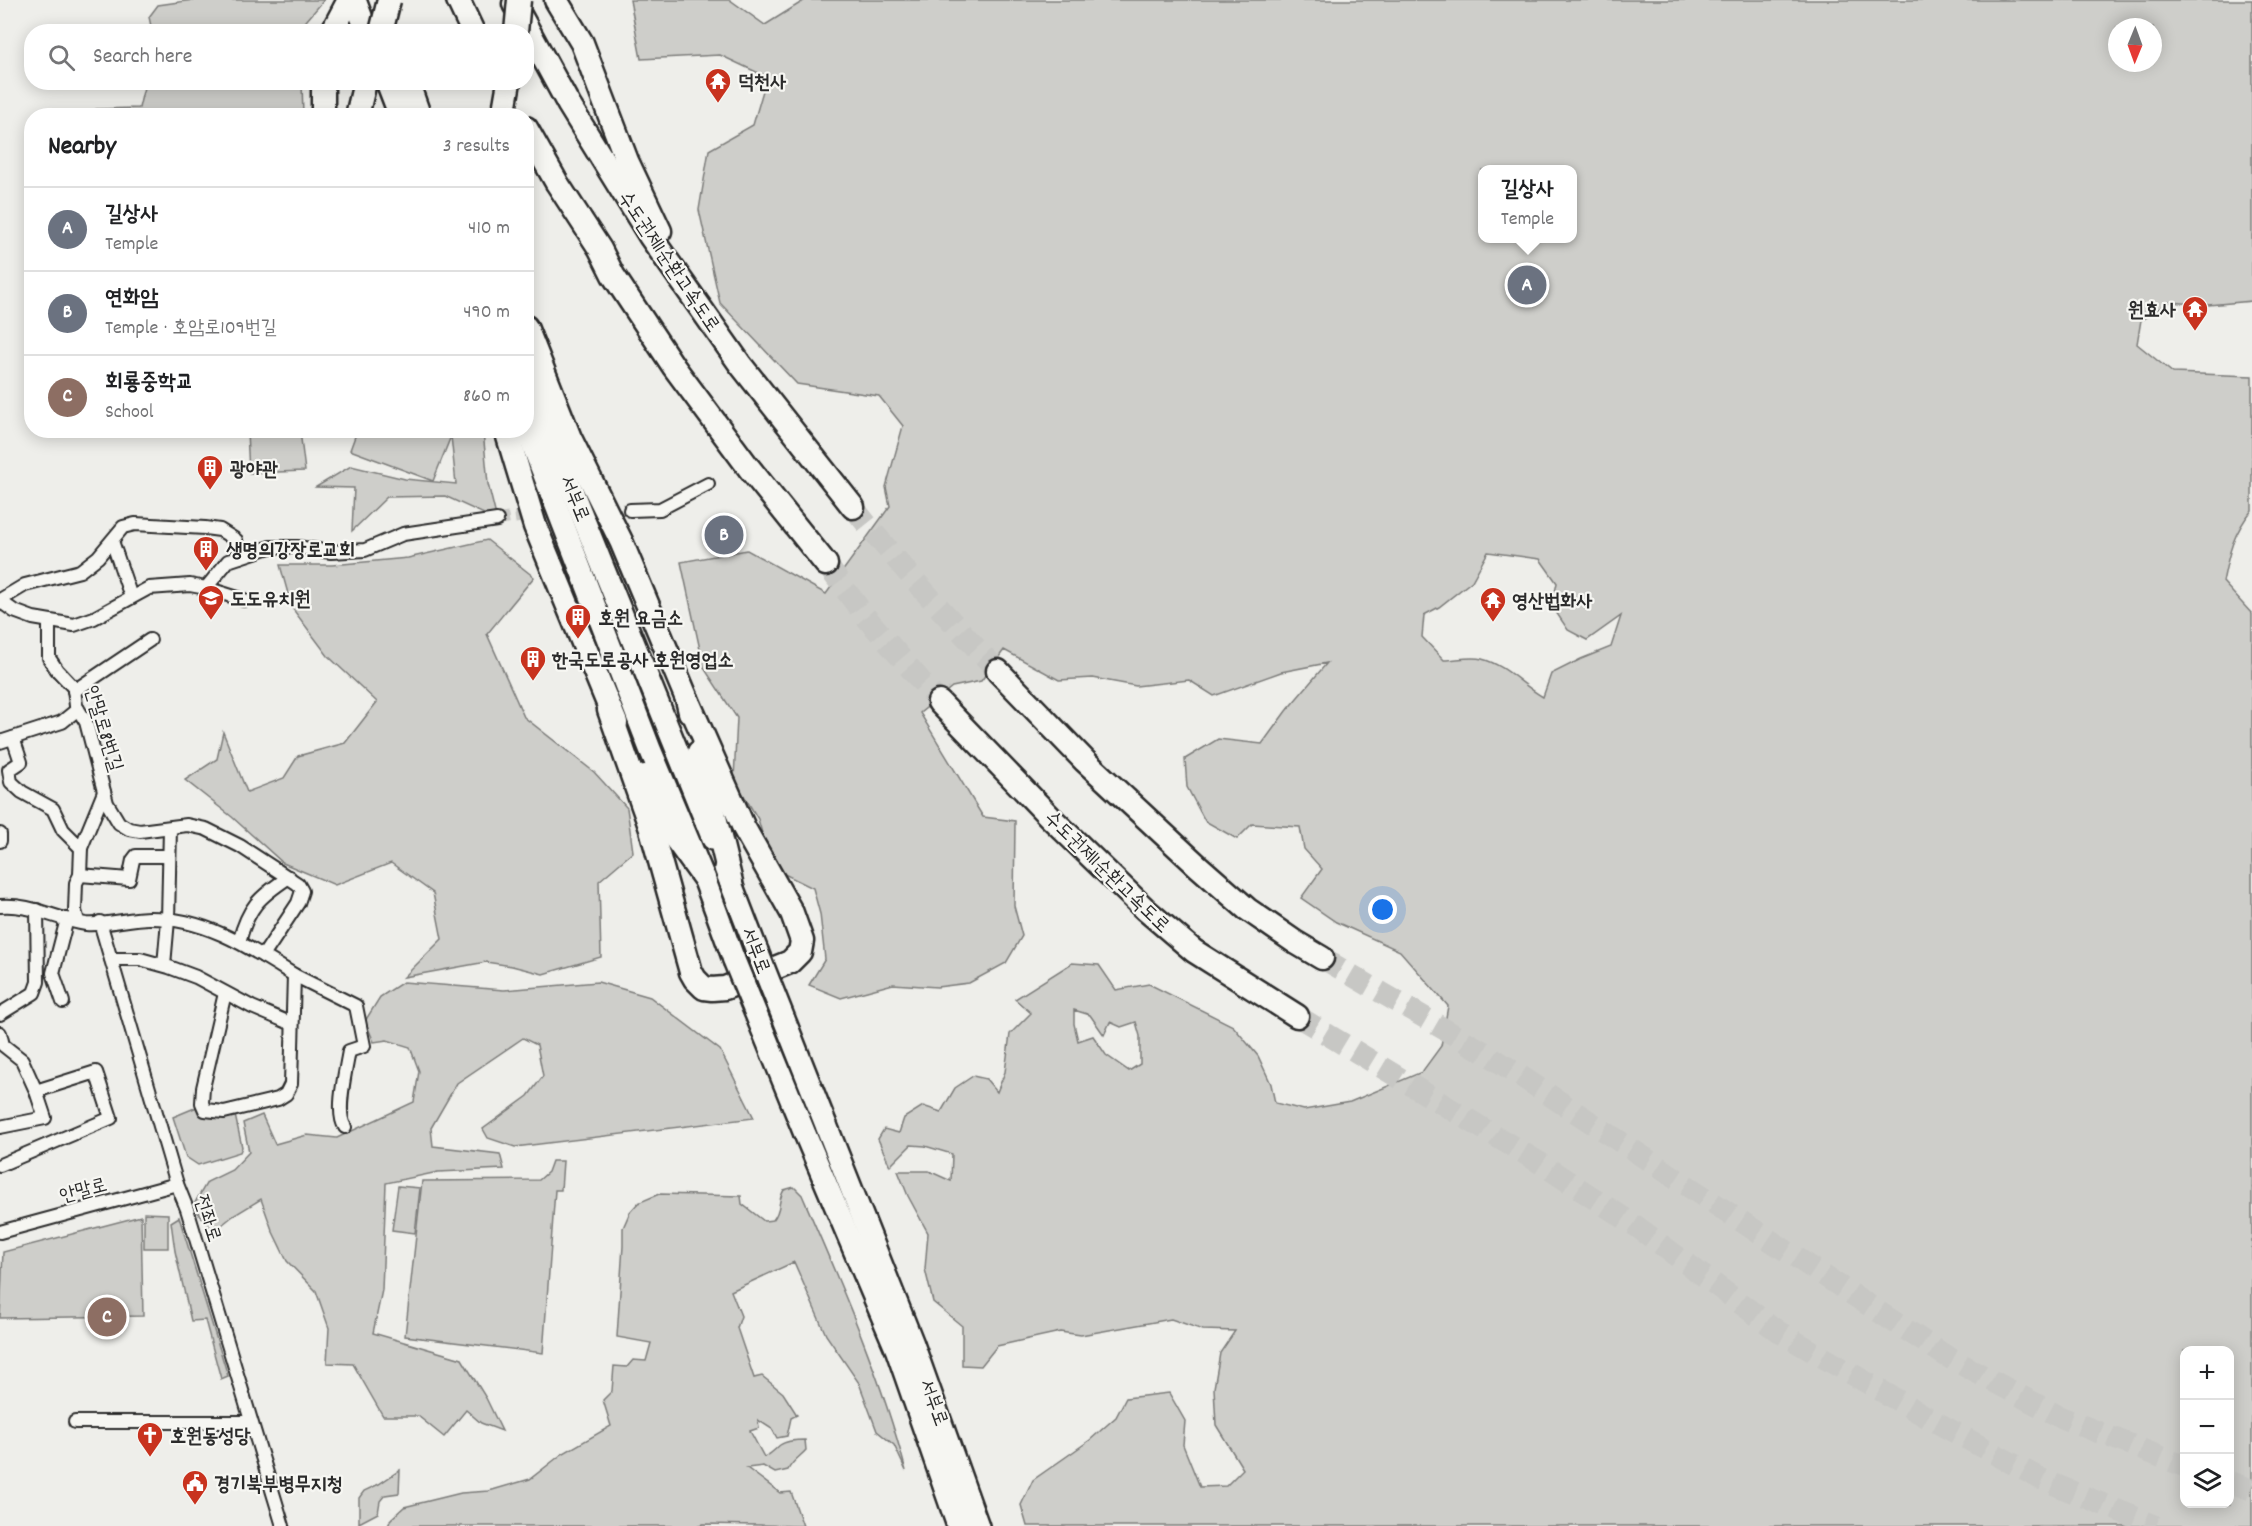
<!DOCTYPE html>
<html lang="en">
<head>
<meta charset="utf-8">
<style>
  :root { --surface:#fff; --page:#f6f6f6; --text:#202124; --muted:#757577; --line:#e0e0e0; --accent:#0f766e }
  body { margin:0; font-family:Dekko,"Poor Story",sans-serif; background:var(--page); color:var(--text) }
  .controls { position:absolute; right:18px; bottom:18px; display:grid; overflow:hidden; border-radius:12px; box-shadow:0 3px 15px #0003 }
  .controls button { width:54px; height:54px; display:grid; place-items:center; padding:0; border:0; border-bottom:2px solid var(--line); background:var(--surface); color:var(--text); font:30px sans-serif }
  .compass { position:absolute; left:2108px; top:18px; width:54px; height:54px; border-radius:50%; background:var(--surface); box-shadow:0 3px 15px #0003; rotate:181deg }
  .you { position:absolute; left:1383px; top:910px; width:21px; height:21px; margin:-15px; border:4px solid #fff; border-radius:50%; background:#1a73e8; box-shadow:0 0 0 9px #1a73e833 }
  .badge { display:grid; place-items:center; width:39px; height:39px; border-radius:50%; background:var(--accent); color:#fff; font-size:20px; font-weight:700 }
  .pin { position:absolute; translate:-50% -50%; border:3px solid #fff; box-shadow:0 2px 6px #0006 }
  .popup { position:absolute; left:1478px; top:165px; width:99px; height:78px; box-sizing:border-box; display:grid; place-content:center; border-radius:12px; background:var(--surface); filter:drop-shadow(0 2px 4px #0005); font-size:20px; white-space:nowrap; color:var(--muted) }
  .popup b { font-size:22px; color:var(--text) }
  .popup::after { content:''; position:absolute; left:50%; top:100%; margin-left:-12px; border:12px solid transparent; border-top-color:var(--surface) }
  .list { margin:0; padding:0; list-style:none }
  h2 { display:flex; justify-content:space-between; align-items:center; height:78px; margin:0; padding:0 24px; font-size:26px }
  h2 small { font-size:20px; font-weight:400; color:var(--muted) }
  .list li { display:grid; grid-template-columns:39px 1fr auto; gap:18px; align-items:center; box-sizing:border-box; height:84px; padding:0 24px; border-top:2px solid var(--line) }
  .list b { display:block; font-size:22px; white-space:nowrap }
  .list p { margin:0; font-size:20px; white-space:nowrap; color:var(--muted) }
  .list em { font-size:20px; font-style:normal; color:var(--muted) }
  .icon { flex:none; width:33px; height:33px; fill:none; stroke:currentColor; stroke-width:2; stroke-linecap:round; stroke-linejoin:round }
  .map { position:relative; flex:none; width:2252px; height:1526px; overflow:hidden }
  .search { position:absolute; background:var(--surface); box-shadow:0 3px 15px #0003; left:24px; top:24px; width:510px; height:66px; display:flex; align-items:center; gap:15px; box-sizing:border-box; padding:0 21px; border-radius:24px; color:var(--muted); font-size:22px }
  .panel { position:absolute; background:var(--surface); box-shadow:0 3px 15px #0003; left:24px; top:108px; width:510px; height:330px; border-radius:24px }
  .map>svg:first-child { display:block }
  .green { fill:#cececa; stroke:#7c7c7a; stroke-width:1.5; fill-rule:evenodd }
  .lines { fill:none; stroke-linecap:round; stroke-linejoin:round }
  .minor-tunnel { stroke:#c7c7c4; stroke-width:12; stroke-dasharray:12 6; stroke-linecap:butt }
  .motorway-tunnel { stroke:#c7c7c4; stroke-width:22; stroke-dasharray:22 11; stroke-linecap:butt }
  .minor-casing { stroke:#2b2b2b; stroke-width:16 }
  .trunk-casing { stroke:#2b2b2b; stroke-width:26 }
  .motorway-casing { stroke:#2b2b2b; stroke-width:27 }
  .minor { stroke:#f6f6f2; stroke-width:12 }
  .trunk { stroke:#f6f6f2; stroke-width:21 }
  .motorway { stroke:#f6f6f2; stroke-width:22 }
  .trunk-bridge-casing { stroke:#2b2b2b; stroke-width:26; stroke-linecap:butt }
  .motorway-bridge-casing { stroke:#2b2b2b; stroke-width:27; stroke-linecap:butt }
  .trunk-bridge { stroke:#f6f6f2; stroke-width:21 }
  .motorway-bridge { stroke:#f6f6f2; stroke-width:22 }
  .labels { text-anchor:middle; stroke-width:4.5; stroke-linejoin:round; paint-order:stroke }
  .poi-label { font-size:20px; font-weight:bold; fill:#2b2b2b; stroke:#f6f6f2; text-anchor:start }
  .street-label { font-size:20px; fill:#2b2b2b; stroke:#f6f6f2 }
</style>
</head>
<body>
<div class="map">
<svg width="2252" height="1526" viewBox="0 0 2252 1526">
  <rect width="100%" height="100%" fill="#eeeeea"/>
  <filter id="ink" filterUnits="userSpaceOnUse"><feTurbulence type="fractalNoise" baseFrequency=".0167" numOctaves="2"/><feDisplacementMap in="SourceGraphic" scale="12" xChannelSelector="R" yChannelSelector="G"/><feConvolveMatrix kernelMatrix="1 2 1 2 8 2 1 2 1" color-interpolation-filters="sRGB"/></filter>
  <g filter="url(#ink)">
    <g class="green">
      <polygon points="193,0 324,0 301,27 301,31 152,31 149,17 158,5"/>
      <path d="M630,0H730L765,25L805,0H2252V301L2208,305L2170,302L2141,320L2137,344L2173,373L2252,376V510C2233,534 2229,552 2223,582L2252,614V1526H1027L1021,1505L1033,1480L1090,1440L1116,1417L1126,1398L1169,1393L1185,1421L1183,1445L1200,1487L1226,1486L1243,1469L1216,1425L1214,1388L1220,1353L1235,1331L1203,1330L1171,1319L1081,1335L1060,1332L997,1346L981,1366L962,1365V1326L933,1302L925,1269L928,1233L908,1196L898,1171H929L951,1181L952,1154L925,1146L911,1145L890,1166L878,1139L884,1129L899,1133L904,1118L923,1106L941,1112L955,1088L973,1076L986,1079L997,1092L1005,1072L1010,1034L1031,1013L1015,999L1072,963L1099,965L1116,990L1149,984L1233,1026L1258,1056L1271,1084L1275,1103L1304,1110L1350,1102L1422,1072L1441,1046L1448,1006L1400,951L1336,922L1301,898L1322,869L1304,849L1300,827L1252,824L1237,839L1205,821L1187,787L1185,759L1218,739L1262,744L1286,711L1327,663L1281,672L1214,696L1189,680L1136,686L1093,678L1059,680L1004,650L981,681L952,687L920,713L983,817L1015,821L1014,906L1022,936L1006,963L969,983L937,987L893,984L841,998L809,985L825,959L820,914L813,888L772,868L758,819L734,779L737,718L704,668L681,562L747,550L826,594L890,506L886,487L903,426L879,396L797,384L720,303L699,210L709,150L753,125L767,77L720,55L641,59ZM2117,27H2153V63H2117ZM1482,170H1572V238H1482ZM1488,552L1540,559L1557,583L1552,606L1568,630L1587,640L1621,616L1611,647L1581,659L1551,674L1543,697C1523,686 1506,665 1482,659C1471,656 1455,660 1444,660L1422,637L1424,615L1439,607L1472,581ZM1074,1010L1090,1015L1104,1035L1110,1022L1121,1027L1136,1022L1140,1036V1064L1129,1071L1106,1055L1093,1036L1078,1041L1074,1024ZM2184,1350H2230V1504H2184Z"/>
      <polygon points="145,83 302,83 303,115 92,115 96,109 139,108"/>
      <polygon points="441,430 446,432 444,431 483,431 488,484 497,520 445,496 387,497 352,531 354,488 316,487 351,466 405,479 456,484 451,436 433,481 350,450 357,431"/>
      <polygon points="247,431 300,431 305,471 249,473"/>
      <polygon points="487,540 534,577 487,634 524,717 594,772 627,808 633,852 599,881 601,957 543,974 512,966 486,962 404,977 442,939 433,893 391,863 335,885 283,863 232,817 185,780 217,759 223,732 247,792 284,778 298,756 345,743 377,702 328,656 292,608 280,565 332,565 408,558"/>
      <polygon points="403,982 504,990 598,982 650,997 720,1050 754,1118 515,1147 488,1138 483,1129 528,1096 543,1076 537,1045 523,1038 457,1083 431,1128 433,1146 500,1154 504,1169 438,1172 386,1183 382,1290 373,1333 462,1359 486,1398 502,1431 481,1423 466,1410 444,1437 418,1416 383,1416 353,1364 327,1363 329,1328 316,1291 287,1261 272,1230 261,1199 233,1216 213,1232 193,1206 207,1182 232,1170 249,1152 243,1123 262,1115 275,1144 307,1135 337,1138 414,1102 419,1071 410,1047 387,1040 374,1042 365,1021 380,997"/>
      <path d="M197,1107L202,1116C215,1119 223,1119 235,1115L242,1147L240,1152L198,1165L186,1157L173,1117Z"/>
      <polygon points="552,1161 563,1161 561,1190 555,1190 543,1353 405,1336 422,1181 539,1180 548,1172"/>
      <polygon points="398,1186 420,1188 415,1233 392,1230"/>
      <path d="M794,1187L802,1195C841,1285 881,1376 906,1471L894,1445L877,1431L859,1383L826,1335L794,1262L731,1291L741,1316L737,1328L754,1378L762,1376L783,1393L797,1415L791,1418L787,1436L777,1438L772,1429L758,1420L759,1428L750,1431L764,1457C772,1454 774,1450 780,1445C787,1440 797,1440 805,1440L806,1450C800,1457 792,1461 788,1470L775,1473L763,1466L747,1468L780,1493L791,1492L803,1526L703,1524L700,1526H388L391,1519L404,1507L461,1493L489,1491L530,1479L562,1454L611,1426L603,1400L612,1391L614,1366L627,1367L633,1360L646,1361L651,1343L617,1337L623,1246V1228L630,1212L638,1203L659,1194L741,1196L742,1204L764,1221L773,1220C782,1209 777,1201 784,1190Z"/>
      <polygon points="144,1213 168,1214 168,1248 144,1248"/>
      <polygon points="141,1216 143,1316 0,1318 3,1252"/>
      <polygon points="179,1217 228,1376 221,1379 205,1320 191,1321 175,1251 171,1222"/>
      <polygon points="400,1470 399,1493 385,1495 380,1501 378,1513 359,1523 359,1498 364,1491 379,1484"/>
    </g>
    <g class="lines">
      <path class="minor-tunnel" d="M497,520C541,514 585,507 630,510"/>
      <g class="motorway-tunnel">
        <path d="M853,507C899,565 948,618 998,671"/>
        <polyline points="826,564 865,616 939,702"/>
        <polyline points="1322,958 1487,1054 1946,1356 2060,1417 2184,1466"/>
        <polyline points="1297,1016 1540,1163 1636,1226 1779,1332 1932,1420 2041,1479 2156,1526"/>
        <polyline points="2230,1482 2252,1490"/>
      </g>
      <g class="minor-casing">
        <g id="minor">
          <polyline points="630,510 660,509 708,484"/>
          <polyline points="112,541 131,597"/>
          <polyline points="206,588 244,600"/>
          <polyline points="0,600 25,585 80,571 98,557 123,527 135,524 205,528 220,530 236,540 239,557"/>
          <polyline points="0,601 14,611 33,618 74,625 94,618 149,588 190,585 206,588 228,561 270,547 297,547 331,552 365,550 403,534 497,520"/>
          <polyline points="49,621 49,658 57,670 74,688 76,706 86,722 107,803 119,823 129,829 140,831 187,825 206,829 240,846 298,884 302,891 298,903 263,956"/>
          <polyline points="74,691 150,640"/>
          <polyline points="13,738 21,762 9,770 11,782 22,792 53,809 63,830 81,848"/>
          <polyline points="0,742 62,722 78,709"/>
          <polyline points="0,834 0,841"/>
          <polyline points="80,875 129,879 133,860 136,856 169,856"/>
          <path d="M0,906C30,903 57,920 86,924C104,926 130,918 150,918C205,918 249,947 294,975L291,1084L286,1094L278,1099L224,1112L205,1110L202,1103L203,1088L225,993"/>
          <polyline points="78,921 75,911 76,883 80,875 81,848 104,792"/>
          <polyline points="100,922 177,1184 187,1209 283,1526"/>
          <path d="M239,942C248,907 259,897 289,877"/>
          <polyline points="111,959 140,959 169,967 196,977 252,1007 292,1024"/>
          <polyline points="164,965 168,920 170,828"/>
          <path d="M294,975L356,1006L364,1046L349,1051C346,1069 335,1113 345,1127"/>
          <polyline points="63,1002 53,973 67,919"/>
          <polyline points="0,1014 34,993 38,982 37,910"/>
          <polyline points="0,1033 3,1045 22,1060 36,1091 96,1072 111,1118 0,1165"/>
          <polyline points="0,1127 45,1118 36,1091"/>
          <polyline points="0,1232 177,1184"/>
          <polyline points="75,1422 251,1422"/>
        </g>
      </g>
      <g class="trunk-casing">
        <g id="trunk">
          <polyline points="355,0 367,32"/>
          <polyline points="387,82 400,116"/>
          <polyline points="408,82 420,116"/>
          <polyline points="526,377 713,839"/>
          <polyline points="526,428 650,749 704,878 734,960"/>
          <polyline points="725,868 757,951"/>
          <polyline points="826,1125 913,1344 978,1526"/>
          <polyline points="805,1134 897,1351 958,1526"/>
        </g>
      </g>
      <g class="motorway-casing">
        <g id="motorway">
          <polyline points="458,0 473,32"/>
          <polyline points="556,0 582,43 627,161 660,231"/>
          <polyline points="514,4 569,105 650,236 740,364 853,507"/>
          <polyline points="332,32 349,0"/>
          <polyline points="323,82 323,116"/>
          <polyline points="357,116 365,82"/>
          <polyline points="526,128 557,183 600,249 613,275 674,367 749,468 826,564"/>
          <polyline points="526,327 570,438 621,541 687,699 690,712"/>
          <polyline points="506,430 535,526 616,723"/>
          <polyline points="998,671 1085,761 1198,866 1247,909 1295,942 1322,958"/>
          <polyline points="939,702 1050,817 1146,910 1194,951 1297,1016"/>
          <polyline points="609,710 651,829 691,972 695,979 704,988 712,989 725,988 790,962 800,952 802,941 792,913 744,828 687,699"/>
          <polyline points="699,752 731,882"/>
          <polyline points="645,776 675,838 704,878"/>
        </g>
      </g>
      <use href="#minor" class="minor"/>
      <use href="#trunk" class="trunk"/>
      <use href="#motorway" class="motorway"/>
      <g class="trunk-bridge-casing">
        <g id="trunk-bridge">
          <polyline points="757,951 826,1125"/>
          <polyline points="734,960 805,1134"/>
        </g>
      </g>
      <g class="motorway-bridge-casing">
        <g id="motorway-bridge">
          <polyline points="381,32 389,0"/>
          <polyline points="516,32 519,0"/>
          <polyline points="503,116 509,82"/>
        </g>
      </g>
      <use href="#trunk-bridge" class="trunk-bridge"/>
      <use href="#motorway-bridge" class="motorway-bridge"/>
    </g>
  </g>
  <defs>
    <g id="temple-pin" transform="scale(1.35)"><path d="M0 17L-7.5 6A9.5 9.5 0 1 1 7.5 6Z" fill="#c8321e" stroke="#f6f6f2"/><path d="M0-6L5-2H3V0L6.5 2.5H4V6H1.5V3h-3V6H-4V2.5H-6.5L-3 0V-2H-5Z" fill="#fff"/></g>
    <g id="building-pin" transform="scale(1.35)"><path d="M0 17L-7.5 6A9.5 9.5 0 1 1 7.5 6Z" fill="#c8321e" stroke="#f6f6f2"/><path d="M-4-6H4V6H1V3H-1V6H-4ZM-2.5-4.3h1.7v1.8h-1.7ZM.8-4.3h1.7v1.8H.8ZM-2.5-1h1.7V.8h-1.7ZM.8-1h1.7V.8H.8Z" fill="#fff"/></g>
    <g id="school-pin" transform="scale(1.35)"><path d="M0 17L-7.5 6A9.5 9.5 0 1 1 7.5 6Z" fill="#c8321e" stroke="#f6f6f2"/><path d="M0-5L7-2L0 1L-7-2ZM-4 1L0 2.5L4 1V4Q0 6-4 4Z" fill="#fff"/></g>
    <g id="church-pin" transform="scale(1.35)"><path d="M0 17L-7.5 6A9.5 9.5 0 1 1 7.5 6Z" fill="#c8321e" stroke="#f6f6f2"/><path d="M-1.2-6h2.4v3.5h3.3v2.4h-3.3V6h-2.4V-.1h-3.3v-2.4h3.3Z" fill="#fff"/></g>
    <g id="civic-pin" transform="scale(1.35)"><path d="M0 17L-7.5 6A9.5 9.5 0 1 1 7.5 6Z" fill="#c8321e" stroke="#f6f6f2"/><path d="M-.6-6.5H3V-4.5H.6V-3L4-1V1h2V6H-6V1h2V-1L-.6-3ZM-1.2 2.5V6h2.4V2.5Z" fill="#fff"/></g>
  </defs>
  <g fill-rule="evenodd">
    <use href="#temple-pin" x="718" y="81"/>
    <use href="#temple-pin" x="2195" y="309"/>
    <use href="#building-pin" x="210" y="468"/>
    <use href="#building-pin" x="206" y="549"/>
    <use href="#school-pin" x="211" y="598"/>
    <use href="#temple-pin" x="1493" y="600"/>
    <use href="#building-pin" x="578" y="617"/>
    <use href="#building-pin" x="533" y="659"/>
    <use href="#church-pin" x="150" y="1435"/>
    <use href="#civic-pin" x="195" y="1483"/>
  </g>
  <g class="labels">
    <g class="poi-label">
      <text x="738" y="88">덕천사</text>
      <text x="2176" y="316" text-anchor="end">원효사</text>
      <text x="230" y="475">광야관</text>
      <text x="226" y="556">생명의강장로교회</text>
      <text x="230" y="605">도도유치원</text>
      <text x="1512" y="607">영산법화사</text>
      <text x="598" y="624">호원 요금소</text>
      <text x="552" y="666">한국도로공사 호원영업소</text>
      <text x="170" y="1442">호원동성당</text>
      <text x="214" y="1490">경기북부병무지청</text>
    </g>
    <g class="street-label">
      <text transform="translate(670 261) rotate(56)" y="7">수도권제1순환고속도로</text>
      <text transform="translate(576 498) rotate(68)" y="7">서부로</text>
      <text transform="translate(105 728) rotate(73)" y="7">안말로8번길</text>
      <text transform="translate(1108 871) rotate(44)" y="7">수도권제1순환고속도로</text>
      <text transform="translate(757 950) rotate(69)" y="7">서부로</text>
      <text transform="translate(83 1189) rotate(-15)" y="7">안말로</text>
      <text transform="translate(209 1218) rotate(72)" y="7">전좌로</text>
      <text transform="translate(935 1402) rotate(70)" y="7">서부로</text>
    </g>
  </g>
</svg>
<div class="controls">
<button>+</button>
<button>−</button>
<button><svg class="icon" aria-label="layers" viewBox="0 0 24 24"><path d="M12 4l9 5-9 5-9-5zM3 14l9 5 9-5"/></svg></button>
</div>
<svg class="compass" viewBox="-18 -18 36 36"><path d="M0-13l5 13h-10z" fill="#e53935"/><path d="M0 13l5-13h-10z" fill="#757577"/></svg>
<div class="you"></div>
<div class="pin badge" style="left:1527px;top:285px;background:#6b7280">A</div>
<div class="popup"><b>길상사</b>Temple</div>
<div class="pin badge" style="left:724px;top:535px;background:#6b7280">B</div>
<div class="pin badge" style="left:107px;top:1317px;background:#8d6e63">C</div>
<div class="search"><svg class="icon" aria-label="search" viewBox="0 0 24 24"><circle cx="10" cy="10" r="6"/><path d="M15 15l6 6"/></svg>Search here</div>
<section class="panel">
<h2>Nearby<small>3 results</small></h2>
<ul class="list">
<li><span class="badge" style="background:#6b7280">A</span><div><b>길상사</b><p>Temple</p></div><em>410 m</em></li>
<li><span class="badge" style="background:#6b7280">B</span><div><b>연화암</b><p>Temple · 호암로109번길</p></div><em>490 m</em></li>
<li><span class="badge" style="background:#8d6e63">C</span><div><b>회룡중학교</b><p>School</p></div><em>860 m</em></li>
</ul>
</section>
</div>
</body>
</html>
